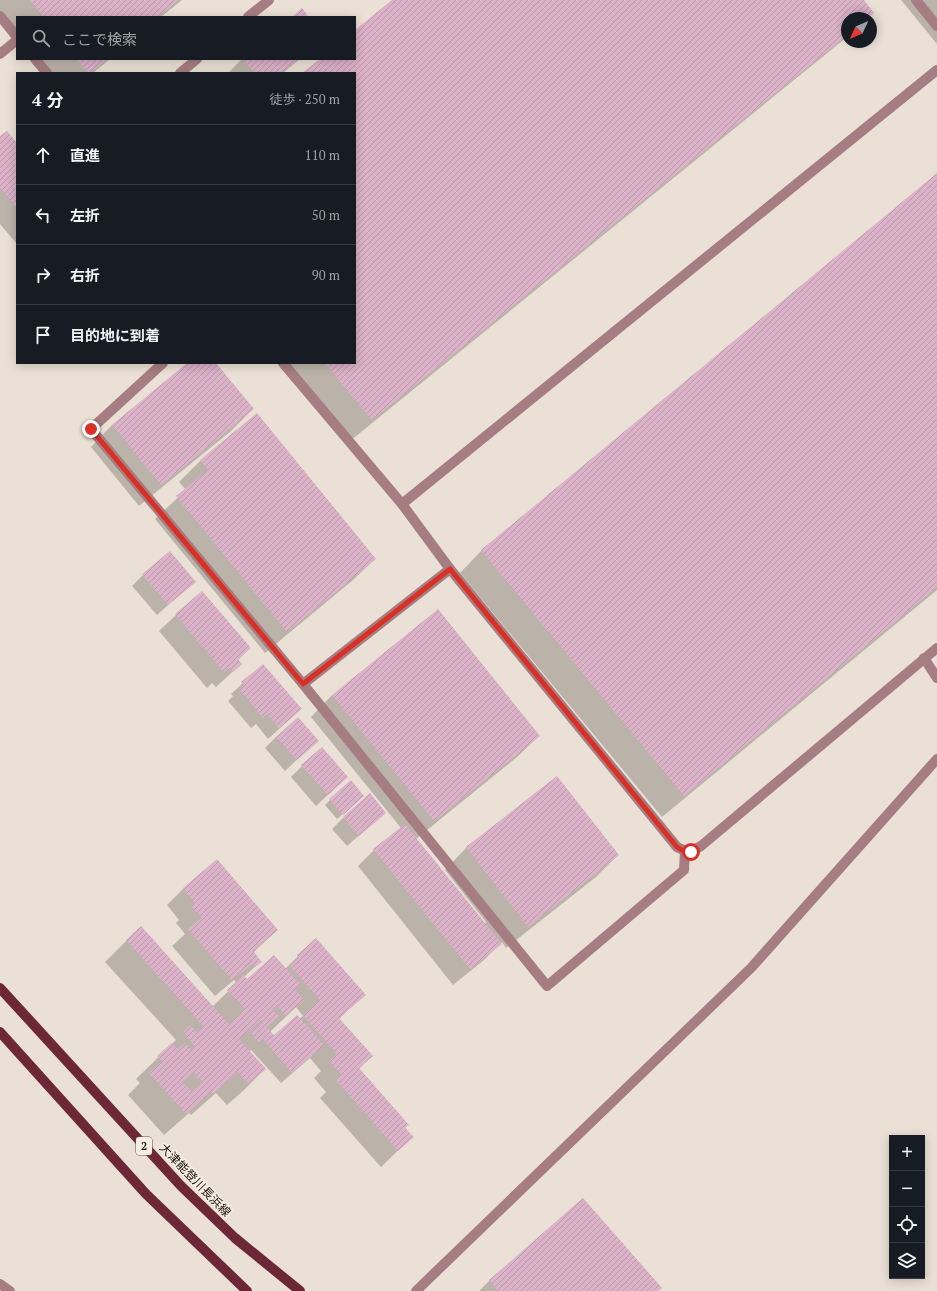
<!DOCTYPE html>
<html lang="ja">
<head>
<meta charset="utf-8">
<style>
  :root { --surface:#171b24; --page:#20242c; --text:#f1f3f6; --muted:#9ea1a6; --line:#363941 }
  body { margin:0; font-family:"PT Serif","Noto Sans JP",serif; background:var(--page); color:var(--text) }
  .controls { position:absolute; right:12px; bottom:12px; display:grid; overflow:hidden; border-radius:0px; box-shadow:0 2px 10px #0003 }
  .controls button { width:36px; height:36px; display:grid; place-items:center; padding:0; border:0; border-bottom:1px solid var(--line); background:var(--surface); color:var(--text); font:20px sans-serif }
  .compass { position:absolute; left:841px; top:12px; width:36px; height:36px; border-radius:50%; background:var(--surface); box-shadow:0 2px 10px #0003; rotate:226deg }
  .stop { position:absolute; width:12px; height:12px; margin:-9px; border:3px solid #d93025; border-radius:50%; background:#fff }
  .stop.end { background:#d93025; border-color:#fff; box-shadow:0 1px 4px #0008 }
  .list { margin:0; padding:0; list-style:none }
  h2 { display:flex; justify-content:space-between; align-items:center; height:52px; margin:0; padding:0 16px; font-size:17px }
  h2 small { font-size:13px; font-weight:400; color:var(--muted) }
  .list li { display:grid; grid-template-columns:26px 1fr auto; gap:12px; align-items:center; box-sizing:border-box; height:60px; padding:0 16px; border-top:1px solid var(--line) }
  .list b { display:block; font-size:15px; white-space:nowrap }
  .list em { font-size:13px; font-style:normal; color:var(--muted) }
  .icon { flex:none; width:22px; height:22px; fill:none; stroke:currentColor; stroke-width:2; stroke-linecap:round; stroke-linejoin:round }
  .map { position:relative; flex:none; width:937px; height:1291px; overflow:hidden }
  .search { position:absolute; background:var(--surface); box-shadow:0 2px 10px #0003; left:16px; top:16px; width:340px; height:44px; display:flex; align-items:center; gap:10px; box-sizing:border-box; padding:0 14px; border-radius:0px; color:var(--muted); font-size:15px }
  .panel { position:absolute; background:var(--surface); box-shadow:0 2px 10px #0003; left:16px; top:72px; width:340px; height:292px; border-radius:0px }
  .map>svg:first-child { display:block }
  .shadow { fill:#0003; fill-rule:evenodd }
  .building { fill:url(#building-hatch); fill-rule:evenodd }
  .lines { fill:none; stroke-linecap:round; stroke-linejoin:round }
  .service { stroke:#a67d82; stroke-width:10 }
  .minor { stroke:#a67d82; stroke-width:10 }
  .primary { stroke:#6c2837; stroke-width:10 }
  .route { stroke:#d93025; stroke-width:5 }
  .labels { text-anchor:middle; stroke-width:3.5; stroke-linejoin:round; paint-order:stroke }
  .shield { fill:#f7ede2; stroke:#58534d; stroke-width:1 }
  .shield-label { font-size:11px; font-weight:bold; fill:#14110d }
  .street-label { font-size:12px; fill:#14110d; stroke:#f7ede2 }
</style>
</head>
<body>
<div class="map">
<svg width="937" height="1291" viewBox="0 0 937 1291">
  <defs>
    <pattern id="building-hatch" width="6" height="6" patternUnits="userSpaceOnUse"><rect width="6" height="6" fill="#dbb2c8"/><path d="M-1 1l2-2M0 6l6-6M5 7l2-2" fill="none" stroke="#bb98ab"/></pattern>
  </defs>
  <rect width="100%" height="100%" fill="#eae0d5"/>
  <g class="shadow">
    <polygon points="0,0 182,0 161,17 17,17 17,32 0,12"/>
    <polygon points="394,0 862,0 872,13 867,18 847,18 847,37 350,441 286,363 355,363 355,73 304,73 321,59 355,59 355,32"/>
    <polygon points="901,0 937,0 937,44"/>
    <polygon points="37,59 110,59 93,73 49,73"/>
    <polygon points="242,59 300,59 283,73 228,73"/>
    <polygon points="0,137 17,144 17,244 0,224"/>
    <polygon points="937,174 937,590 662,817 460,573 481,551"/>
    <polygon points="189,363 215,363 253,409 231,431 139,506 91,447 112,425"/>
    <polygon points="201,460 375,559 353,580 265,653 155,519 186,490 179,482"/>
    <polygon points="143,575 194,582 157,615 132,586"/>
    <polygon points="202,592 250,648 238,660 241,664 216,687 212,683 207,688 159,631 176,615"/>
    <polygon points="263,665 301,709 268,739 256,724 251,728 228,701 233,696 231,694"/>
    <polygon points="332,695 539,736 517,757 416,839 484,924 486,922 445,870 466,848 556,777 618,855 596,877 506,948 502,942 484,960 453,985 358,866 374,850 401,828 311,717"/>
    <polygon points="276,737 317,741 285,771 265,748"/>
    <polygon points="302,766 347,777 316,806 291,777"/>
    <polygon points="330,800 358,801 337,819 325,805"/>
    <polygon points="385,813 347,846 332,829 343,818"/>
    <path d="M217,860L277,930L253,953L260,962L244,977L247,981L285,969L298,956L364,995L339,1019L371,1056L359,1069L412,1137L381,1167L320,1098L326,1092L314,1078L321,1071L310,1058L281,1083L251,1050L249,1052L265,1069L243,1091L227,1105L216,1093L191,1115L189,1113L164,1135L128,1095L140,1083L136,1079L176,1040L105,962L127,940L212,1007L237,983L234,980L215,996L172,946L185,934L176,923L179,920L167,905L183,889ZM296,1007L303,1016L274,1037L270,1032Z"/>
    <polygon points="582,1199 657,1291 479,1291 489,1281"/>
  </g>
  <g class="building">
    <polygon points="30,0 178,0 158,17 44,17"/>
    <polygon points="392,0 864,0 874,13 867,18 847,18 847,35 372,420 325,363 355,363 355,73 302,73 320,59 355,59 355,30"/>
    <polygon points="302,8 309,17 292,17"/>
    <polygon points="77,59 107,59 90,73 88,73"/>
    <polygon points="243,59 298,59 281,73 255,73"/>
    <polygon points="7,131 17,143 17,208 0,188 0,136"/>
    <polygon points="937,173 937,587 684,796 481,550"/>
    <polygon points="187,363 216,363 254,409 161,485 112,425"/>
    <polygon points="257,413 376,559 287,632 176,496 208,470 200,460"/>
    <polygon points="170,551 196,582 168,605 142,574"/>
    <polygon points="202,591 251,648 238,659 242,664 233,672 229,667 224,672 175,614"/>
    <polygon points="438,609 540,736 434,821 332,695"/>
    <polygon points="263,664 302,709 279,728 267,714 263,718 239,689 244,685 241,682"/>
    <polygon points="298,717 319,741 297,760 276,737"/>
    <polygon points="322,747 348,777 328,795 301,765"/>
    <polygon points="557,776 619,855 528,927 466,847"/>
    <polygon points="351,780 364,796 343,815 329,799"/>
    <polygon points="370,793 386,813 359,836 343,817"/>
    <polygon points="405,824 502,944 470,969 373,849"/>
    <polygon points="217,859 278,930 253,951 262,962 255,967 252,964 232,980 188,929 202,918 191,906 195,903 183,888"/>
    <path d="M141,926L229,1024L245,1009L227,990L244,975L247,979L274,955L301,985L295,990L304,1000L286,1016L277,1005L272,1009L279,1016L267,1027L261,1020L239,1039L266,1069L249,1084L238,1072L213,1094L211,1092L186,1114L149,1073L162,1061L157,1056L172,1043L178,1049L185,1043L191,1050L195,1046L183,1032L190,1025L196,1032L203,1026L126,940ZM193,1072L203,1082L192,1092L182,1082Z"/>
    <polygon points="316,938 366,995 339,1018 373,1056 359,1068 409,1125 405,1128 414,1137 398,1151 336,1080 342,1075 329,1061 337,1054 303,1015 320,1000 290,966 299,958 297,955"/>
    <polygon points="297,1015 324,1045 292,1073 263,1039 259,1043 250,1032 262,1022 274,1035"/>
    <polygon points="583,1198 662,1288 658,1291 498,1291 489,1280"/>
  </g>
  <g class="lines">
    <g class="service">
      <polyline points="916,0 937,26"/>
      <polyline points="0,16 17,37"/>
      <polyline points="248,17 269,0"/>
      <polyline points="0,54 17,40"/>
      <polyline points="35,59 47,73"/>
      <polyline points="180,73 197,59"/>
      <polyline points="163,363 91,429 303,684 547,986 684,870 685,851"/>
      <path d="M283,363L402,504L450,569L677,847C688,853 690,852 701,846L937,648"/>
      <polyline points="402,504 937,70"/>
      <polyline points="924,658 937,678"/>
      <polyline points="303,684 450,569"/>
      <polyline points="416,1291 751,968 937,759"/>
    </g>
    <polyline class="minor" points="0,1284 10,1291"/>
    <g class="primary">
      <polyline points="0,988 181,1186 235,1238 300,1291"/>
      <polyline points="0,1032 146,1194 247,1291"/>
    </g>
  </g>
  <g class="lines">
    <polyline class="route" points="91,429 303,684 450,569 677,847 685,852 691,852"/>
  </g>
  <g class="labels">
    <rect class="shield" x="136" y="1137" width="16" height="18" rx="3"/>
    <g class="shield-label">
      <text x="144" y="1150">2</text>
    </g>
    <g class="street-label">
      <text transform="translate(195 1180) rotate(46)" y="4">大津能登川長浜線</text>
    </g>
  </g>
</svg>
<div class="controls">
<button>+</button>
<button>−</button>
<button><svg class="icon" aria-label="locate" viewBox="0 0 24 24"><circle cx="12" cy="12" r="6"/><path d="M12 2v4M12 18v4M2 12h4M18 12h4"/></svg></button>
<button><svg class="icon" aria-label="layers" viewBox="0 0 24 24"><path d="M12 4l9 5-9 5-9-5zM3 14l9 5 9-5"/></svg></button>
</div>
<svg class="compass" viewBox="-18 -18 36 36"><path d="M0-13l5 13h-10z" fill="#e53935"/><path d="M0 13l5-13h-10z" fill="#9ea1a6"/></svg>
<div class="stop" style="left:691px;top:852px"></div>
<div class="stop end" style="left:91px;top:429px"></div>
<div class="search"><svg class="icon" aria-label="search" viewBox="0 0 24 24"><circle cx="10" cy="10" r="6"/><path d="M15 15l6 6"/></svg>ここで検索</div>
<section class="panel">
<h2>4 分<small>徒歩 · 250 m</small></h2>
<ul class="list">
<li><svg class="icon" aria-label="ahead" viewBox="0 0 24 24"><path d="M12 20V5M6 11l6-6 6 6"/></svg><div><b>直進</b></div><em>110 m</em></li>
<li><svg class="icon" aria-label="left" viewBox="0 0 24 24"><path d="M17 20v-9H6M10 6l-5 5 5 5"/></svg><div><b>左折</b></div><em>50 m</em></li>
<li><svg class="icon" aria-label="right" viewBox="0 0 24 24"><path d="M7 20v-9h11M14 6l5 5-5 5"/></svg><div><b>右折</b></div><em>90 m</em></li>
<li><svg class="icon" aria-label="arrive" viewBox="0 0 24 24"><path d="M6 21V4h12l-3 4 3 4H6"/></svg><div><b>目的地に到着</b></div></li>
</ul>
</section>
</div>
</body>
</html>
